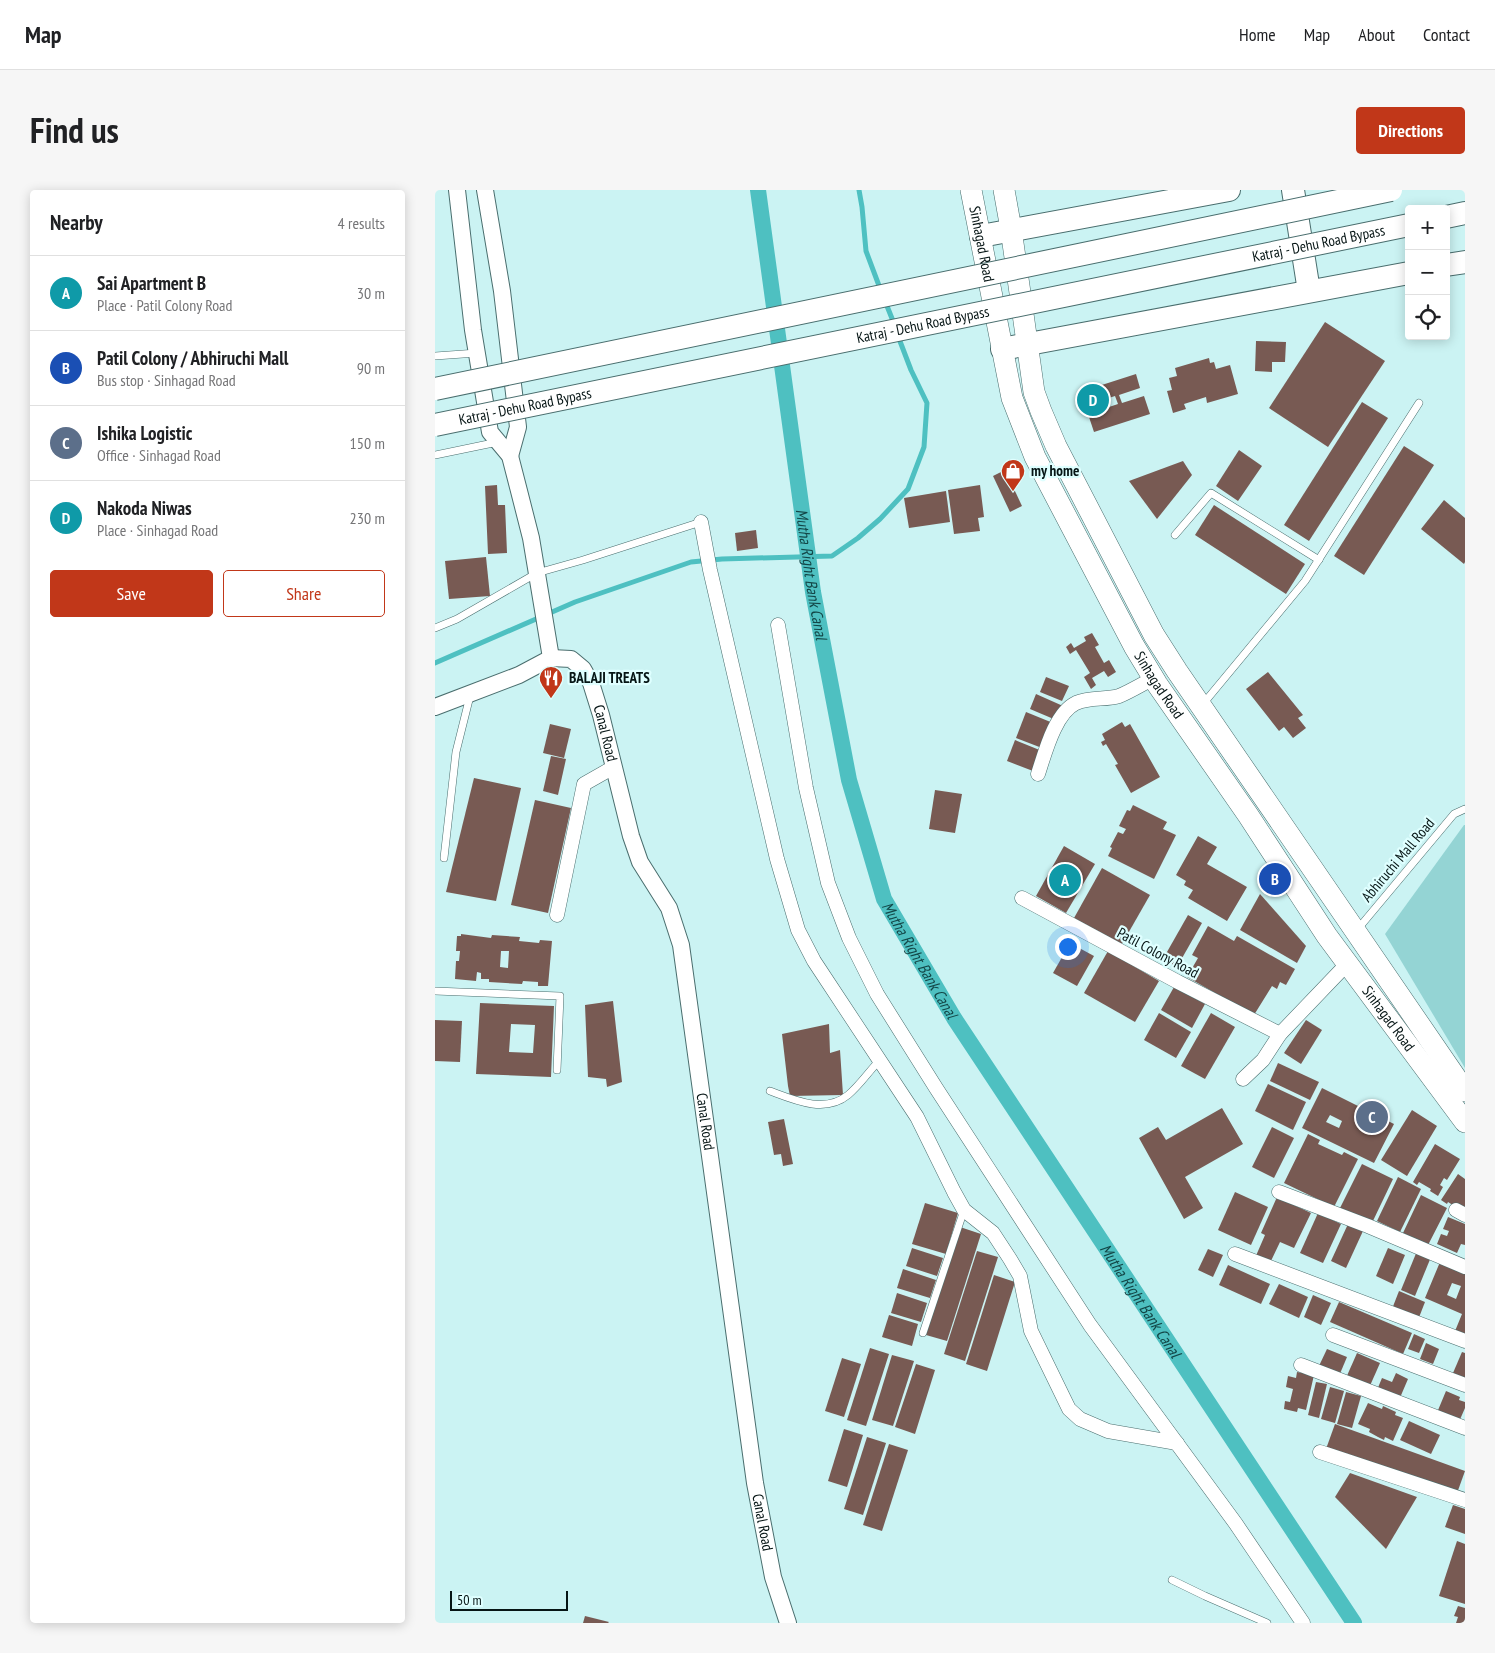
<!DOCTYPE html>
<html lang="en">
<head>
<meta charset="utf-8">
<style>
  :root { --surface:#fff; --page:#f6f6f6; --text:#202124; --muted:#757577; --line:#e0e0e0; --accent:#c13719 }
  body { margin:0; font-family:"PT Sans Narrow",sans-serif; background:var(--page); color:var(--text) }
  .controls { position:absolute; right:15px; top:15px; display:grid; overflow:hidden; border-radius:5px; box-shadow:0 2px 12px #0003 }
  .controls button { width:45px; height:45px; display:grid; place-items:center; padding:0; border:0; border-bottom:1px solid var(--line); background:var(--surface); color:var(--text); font:25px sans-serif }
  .scale { position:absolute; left:15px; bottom:12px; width:118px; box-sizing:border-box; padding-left:5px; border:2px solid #061515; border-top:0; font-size:14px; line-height:18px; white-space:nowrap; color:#061515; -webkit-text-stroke:4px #dfffff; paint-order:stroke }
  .you { position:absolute; left:632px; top:756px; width:18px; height:18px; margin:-12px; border:4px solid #fff; border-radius:50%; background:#1a73e8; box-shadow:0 0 0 8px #1a73e833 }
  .badge { display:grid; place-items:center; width:32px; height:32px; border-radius:50%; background:var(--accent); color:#fff; font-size:16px; font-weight:700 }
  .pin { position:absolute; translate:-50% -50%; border:2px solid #fff; box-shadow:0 1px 5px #0006 }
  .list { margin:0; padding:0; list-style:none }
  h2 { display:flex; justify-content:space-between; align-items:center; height:65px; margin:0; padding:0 20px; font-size:21px }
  h2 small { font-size:16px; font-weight:400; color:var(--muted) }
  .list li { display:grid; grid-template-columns:32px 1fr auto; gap:15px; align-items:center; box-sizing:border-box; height:75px; padding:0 20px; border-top:1px solid var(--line) }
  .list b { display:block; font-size:19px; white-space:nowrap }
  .list p { margin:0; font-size:16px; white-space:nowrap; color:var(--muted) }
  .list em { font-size:16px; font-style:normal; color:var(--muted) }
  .actions { display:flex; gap:10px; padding:15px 20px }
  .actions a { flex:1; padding:11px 0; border:1px solid var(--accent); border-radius:5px; text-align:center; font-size:18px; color:var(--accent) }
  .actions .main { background:var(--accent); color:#fff }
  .icon { flex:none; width:28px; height:28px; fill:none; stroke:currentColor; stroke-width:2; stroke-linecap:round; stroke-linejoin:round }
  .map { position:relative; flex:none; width:1030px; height:1433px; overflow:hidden; border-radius:5px }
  header { display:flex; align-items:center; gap:30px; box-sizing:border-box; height:70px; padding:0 25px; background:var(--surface); border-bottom:1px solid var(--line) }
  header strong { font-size:24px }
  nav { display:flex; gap:28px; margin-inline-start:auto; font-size:18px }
  .intro { display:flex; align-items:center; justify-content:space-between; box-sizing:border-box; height:120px; padding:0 30px }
  h1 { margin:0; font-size:35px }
  .button { padding:12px 22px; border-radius:5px; background:var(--accent); color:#fff; font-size:18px; font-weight:700 }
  main { display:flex; gap:30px; padding:0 30px }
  aside { flex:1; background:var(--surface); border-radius:5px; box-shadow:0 2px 12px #0003 }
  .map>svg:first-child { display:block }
  .green { fill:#94d4d4 }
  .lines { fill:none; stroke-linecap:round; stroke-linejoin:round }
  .stream { stroke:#4ec0c1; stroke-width:5 }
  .canal { stroke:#4ec0c1; stroke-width:16 }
  .building { fill:#785a53; fill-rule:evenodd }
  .service-casing { stroke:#4a6e6e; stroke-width:8 }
  .minor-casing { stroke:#4a6e6e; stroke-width:15 }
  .tertiary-casing { stroke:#4a6e6e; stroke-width:18 }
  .primary-casing { stroke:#4a6e6e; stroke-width:22 }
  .trunk-casing { stroke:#4a6e6e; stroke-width:24 }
  .service { stroke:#fff; stroke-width:7 }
  .minor { stroke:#fff; stroke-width:14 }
  .tertiary { stroke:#fff; stroke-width:16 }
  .primary { stroke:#fff; stroke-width:21 }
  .trunk { stroke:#fff; stroke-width:22 }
  .trunk-bridge-casing { stroke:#4a6e6e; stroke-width:24; stroke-linecap:butt }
  .trunk-bridge { stroke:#fff; stroke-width:22 }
  .labels { text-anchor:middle; stroke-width:4.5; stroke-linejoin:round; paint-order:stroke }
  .street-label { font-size:15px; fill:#061515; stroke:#dfffff }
  .poi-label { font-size:15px; font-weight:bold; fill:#061515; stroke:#dfffff; text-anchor:start }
  .water-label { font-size:16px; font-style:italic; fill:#134647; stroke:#dfffff }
</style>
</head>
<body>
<header>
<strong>Map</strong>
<nav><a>Home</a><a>Map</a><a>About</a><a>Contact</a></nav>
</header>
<div class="intro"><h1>Find us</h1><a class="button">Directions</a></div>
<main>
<aside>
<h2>Nearby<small>4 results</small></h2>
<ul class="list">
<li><span class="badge" style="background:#0f9aa8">A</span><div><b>Sai Apartment B</b><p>Place · Patil Colony Road</p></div><em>30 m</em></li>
<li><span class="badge" style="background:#1a4fb4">B</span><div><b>Patil Colony / Abhiruchi Mall</b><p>Bus stop · Sinhagad Road</p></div><em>90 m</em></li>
<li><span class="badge" style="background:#5c6f8a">C</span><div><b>Ishika Logistic</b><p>Office · Sinhagad Road</p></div><em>150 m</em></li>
<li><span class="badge" style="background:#0f9aa8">D</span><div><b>Nakoda Niwas</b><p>Place · Sinhagad Road</p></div><em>230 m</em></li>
</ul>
<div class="actions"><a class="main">Save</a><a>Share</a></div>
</aside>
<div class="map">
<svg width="1030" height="1433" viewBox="0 0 1030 1433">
  <rect width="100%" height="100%" fill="#cbf3f3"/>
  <polygon class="green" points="1029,635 1030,635 1030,878 950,744"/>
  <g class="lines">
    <g class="stream">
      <polyline points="424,0 427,17 431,61 446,101"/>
      <polyline points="450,111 460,136"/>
      <polyline points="0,473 140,412 256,372 287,369 397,366 423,348 445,329 473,299 489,257 492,213 476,180 463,146"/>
    </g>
    <path class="canal" id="s1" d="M323,0L378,402L414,590L449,709L519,828L919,1433"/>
  </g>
  <g class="building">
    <polygon points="890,132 950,171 893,257 834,218"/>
    <polygon points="821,151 851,152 850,172 837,172 837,182 820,181"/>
    <polygon points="774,168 775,173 779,172 781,179 795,175 803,204 772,213 771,207 749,214 751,219 738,223 732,201 737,200 734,188 742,186 740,178"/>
    <polygon points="701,184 705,198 684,205 687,213 709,206 715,224 659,242 653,224 683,214 680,206 649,216 645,202"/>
    <polygon points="927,212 953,228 874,351 849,335"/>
    <polygon points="969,256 999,275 929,385 899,366"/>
    <polygon points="804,260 827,276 803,311 781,296"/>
    <polygon points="748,271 757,285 722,329 694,291"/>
    <polygon points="570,280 587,316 575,322 558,286"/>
    <polygon points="62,295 63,315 70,315 72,363 53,364 50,296"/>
    <polygon points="545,295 549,327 543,328 545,341 519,344 513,300"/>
    <polygon points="511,301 515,332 474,338 469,308"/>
    <polygon points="1009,310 1030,328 1030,372 1029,374 986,339"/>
    <polygon points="779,315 870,374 851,404 760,345"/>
    <polygon points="321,340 323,358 302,361 300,343"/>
    <polygon points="51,367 55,406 14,409 10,371"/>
    <polygon points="657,443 664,455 660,457 669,473 674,470 681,482 673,487 669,481 657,488 661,495 656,499 649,487 655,483 641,460 635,464 631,457 636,453 639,458 651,451 649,447"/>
    <polygon points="833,482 868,525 863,528 871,538 858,548 849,537 844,541 811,499"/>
    <polygon points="611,487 634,496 627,511 605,502"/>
    <polygon points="601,504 628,516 621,530 595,519"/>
    <polygon points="591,522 618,533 607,558 581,548"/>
    <polygon points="687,532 690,537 695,534 725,587 696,603 680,575 683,574 671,554 668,556 666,552 670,550 667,544"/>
    <polygon points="115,534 136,539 129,568 108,563"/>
    <polygon points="580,550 607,561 598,581 572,571"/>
    <polygon points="116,566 131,569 123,605 108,601"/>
    <polygon points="39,588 86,598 61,711 11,702"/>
    <polygon points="500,600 527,604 520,643 494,639"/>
    <polygon points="100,610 136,618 113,723 76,715"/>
    <polygon points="698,615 732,632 728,639 741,645 719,689 673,666 677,658 675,657 683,642 688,644 691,639 684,636 692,620 695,621"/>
    <polygon points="763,646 782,657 772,674 812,697 792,731 753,708 758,700 749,695 751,691 741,685"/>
    <polygon points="629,656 660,674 631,723 601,706"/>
    <polygon points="667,678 715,705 687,754 639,728"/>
    <polygon points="825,704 871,756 862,773 805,740"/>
    <polygon points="753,725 767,733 742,777 728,769"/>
    <polygon points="773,736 799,751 802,746 860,779 851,795 845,792 842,799 837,796 819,825 752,787 763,768 757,765"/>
    <path d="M26,744L56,748L57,745L85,747L84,751L104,753L105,750L117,751L113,796H103V792L88,791L87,794L54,792V789H46V783L42,782L41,791L20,789L21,771H24L25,761H21L22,746H26ZM66,761H74L73,778L65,777Z"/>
    <polygon points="635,753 659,766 642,796 618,783"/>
    <polygon points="673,761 724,791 700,832 649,803"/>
    <polygon points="739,797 770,814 757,838 726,820"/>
    <polygon points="178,811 187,892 172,897 171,889 153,887 150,815"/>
    <path d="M45,813L119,816L116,887L41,884ZM76,834L100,835L98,863L74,862Z"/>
    <polygon points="724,823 756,842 741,868 709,850"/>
    <polygon points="776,823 800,837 770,889 746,876"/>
    <polygon points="0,830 27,831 25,872 0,871"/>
    <polygon points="871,830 887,840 866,874 849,863"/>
    <polygon points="394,834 395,863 405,860 408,905 355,906 353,896 347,844"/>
    <polygon points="843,873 884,892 875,910 835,891"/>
    <polygon points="833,894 871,912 858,940 820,921"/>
    <path d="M887,898L959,934L939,973L867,938ZM895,925L907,931L904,938L891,932Z"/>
    <polygon points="787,918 808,954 750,987 768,1018 749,1029 704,948 723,937 731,950"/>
    <polygon points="977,920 1002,936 972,986 946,970"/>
    <polygon points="349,929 358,974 348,976 346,964 339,965 333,932"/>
    <polygon points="837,937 859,948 839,988 817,977"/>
    <polygon points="873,944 885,950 883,954 907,965 909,962 923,969 899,1017 849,993"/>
    <polygon points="1000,954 1025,969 1012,990 1009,988 1005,995 1008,997 1003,1006 995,1001 996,999 984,992 982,995 978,992"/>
    <polygon points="927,974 958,989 936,1035 904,1020"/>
    <polygon points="1023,984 1030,989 1030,1023 1013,1012 1012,1014 1006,1010"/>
    <polygon points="963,987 986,999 965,1042 942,1031"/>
    <polygon points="800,1002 833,1017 816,1055 783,1040"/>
    <polygon points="986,1005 1012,1018 991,1059 983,1050 968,1043"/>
    <polygon points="842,1007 876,1023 859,1058 845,1052 834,1075 820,1068 830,1045 826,1043"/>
    <polygon points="490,1013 523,1023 511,1064 477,1054"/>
    <polygon points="883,1023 906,1034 888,1073 865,1063"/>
    <polygon points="1013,1027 1030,1034 1030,1055 1026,1054 1022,1063 1002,1054 1006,1044 1012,1046 1014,1041 1008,1039"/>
    <polygon points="913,1034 928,1041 911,1078 896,1071"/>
    <polygon points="525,1037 546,1044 512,1151 491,1145"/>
    <polygon points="477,1058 508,1068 502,1086 471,1076"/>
    <polygon points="953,1058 970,1065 958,1094 941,1086"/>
    <polygon points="773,1059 788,1065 778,1087 763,1080"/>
    <polygon points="542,1061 563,1067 530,1171 509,1164"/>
    <polygon points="982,1061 996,1067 980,1106 966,1100"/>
    <path d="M1005,1072L1030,1082V1151L1018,1146L1027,1124L990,1108ZM1017,1093L1026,1096L1021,1109L1012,1105Z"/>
    <polygon points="793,1075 835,1094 826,1114 784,1095"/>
    <polygon points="468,1079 501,1090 495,1108 462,1098"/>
    <polygon points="559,1085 580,1092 552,1181 531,1174"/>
    <polygon points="844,1094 873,1107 864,1128 834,1114"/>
    <polygon points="964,1101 990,1112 983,1130 957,1119"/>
    <polygon points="462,1103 492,1113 486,1132 456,1123"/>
    <polygon points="878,1105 896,1113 886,1135 869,1127"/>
    <polygon points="904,1112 977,1143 968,1164 895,1132"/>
    <polygon points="454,1125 483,1134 477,1156 447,1147"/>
    <polygon points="979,1144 990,1149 984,1163 973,1159"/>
    <polygon points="991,1153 1004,1159 998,1174 985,1169"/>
    <polygon points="435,1158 454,1164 431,1236 412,1230"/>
    <polygon points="892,1159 912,1167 904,1186 883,1178"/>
    <polygon points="1027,1162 1030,1163 1030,1188 1018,1183"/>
    <polygon points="922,1163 945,1173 934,1198 911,1188"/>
    <polygon points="457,1165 479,1171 458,1236 437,1230"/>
    <polygon points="407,1168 426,1174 409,1227 390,1221"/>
    <polygon points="481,1174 500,1180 480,1244 460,1237"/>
    <polygon points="862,1182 879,1185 871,1220 863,1218 862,1222 849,1219 850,1211 855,1212 858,1199 851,1197 853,1186 861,1188"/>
    <polygon points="961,1183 973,1189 964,1210 942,1200 947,1188 957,1192"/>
    <polygon points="881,1192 892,1194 884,1228 873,1225"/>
    <polygon points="895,1197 909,1201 900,1233 886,1229"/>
    <polygon points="1011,1201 1025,1207 1024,1210 1030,1212 1030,1218 1023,1234 1001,1225"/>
    <polygon points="911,1202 926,1206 917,1238 902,1234"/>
    <polygon points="933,1213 947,1219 948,1216 961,1222 960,1225 968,1228 958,1251 950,1247 949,1250 943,1247 934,1242 935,1239 923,1234"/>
    <polygon points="974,1231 1005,1245 996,1264 965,1250"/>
    <polygon points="900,1234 1030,1281 1021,1306 891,1259"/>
    <polygon points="409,1239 428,1245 412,1297 393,1291"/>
    <polygon points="432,1247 451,1253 428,1325 409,1319"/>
    <polygon points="454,1254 473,1260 447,1341 428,1335"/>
    <polygon points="915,1283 982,1307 951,1359 900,1307"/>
    <polygon points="1018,1315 1030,1319 1030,1344 1010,1337"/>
    <polygon points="1022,1351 1030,1354 1030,1414 1004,1406"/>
    <polygon points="1023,1416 1030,1418 1030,1433 1021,1433 1023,1427 1019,1426"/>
    <polygon points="150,1426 174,1432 173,1433 148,1433"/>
  </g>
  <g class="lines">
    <g class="service-casing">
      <g id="service">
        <polyline points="0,166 42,163"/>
        <polyline points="0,265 63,252"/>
        <polyline points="740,345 776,303 884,370"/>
        <polyline points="0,438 22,429 102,383 148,370 266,332"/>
        <polyline points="768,514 870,391 984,213"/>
        <polyline points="9,668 21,562 35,506"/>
        <polyline points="922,740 1019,624 1030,619"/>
        <polyline points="0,801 125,806 122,880"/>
        <path d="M335,901C359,910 390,924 413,905C425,895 434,881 445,870"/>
        <polyline points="488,1143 529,1020"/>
        <polyline points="737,1390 770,1406 832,1433"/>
      </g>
    </g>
    <g class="minor-casing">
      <g id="minor">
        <polyline points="266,332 275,380 342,669 363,740 379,771 482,927 519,1002 529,1020 558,1043 575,1069 585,1086 596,1141 634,1219 645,1229 673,1241 742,1253"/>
        <polyline points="343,435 371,598 393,693 414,748 442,804 501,898 655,1135 801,1334 868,1433"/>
        <path d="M603,584C610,563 620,523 641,513C655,507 671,510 684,506C696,501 707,494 719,488"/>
        <polyline points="587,708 743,792 845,844"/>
        <polyline points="122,725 149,594 179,577"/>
        <polyline points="808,889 828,870 845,844 912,774"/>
        <polyline points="844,1002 933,1036 1030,1077"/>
        <polyline points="1021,1020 1030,1025"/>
        <polyline points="800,1064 1030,1151"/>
        <polyline points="898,1145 1030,1195"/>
        <polyline points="866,1175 1030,1238"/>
        <polyline points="885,1262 1030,1310"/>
      </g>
    </g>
    <g class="tertiary-casing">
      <g id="tertiary">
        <polyline points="50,0 67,101 83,237 75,266"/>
        <path id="s2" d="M116,468L136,469L148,479L156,493L166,525L196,646L205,672L234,718L246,755L320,1293L338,1387L353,1433"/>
        <polyline points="0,517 84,485 116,468 96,348 83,297 75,266 55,242 38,140 22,0"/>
      </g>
    </g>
    <g class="primary-casing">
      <g id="primary">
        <path id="s3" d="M536,0L577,208L600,267L699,456L722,494L813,625L892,746L1030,932"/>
        <polyline points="569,0 576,39 599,202 606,221 621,256 719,445 742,481 1030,901"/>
      </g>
    </g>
    <g class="trunk-casing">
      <g id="trunk">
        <polyline points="858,0 874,101"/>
        <polyline points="1011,27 1030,23"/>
        <polyline points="546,46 794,0"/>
        <polyline points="1011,75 1030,72"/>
        <polyline points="567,159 974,83"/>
      </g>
    </g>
    <use href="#service" class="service"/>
    <use href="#minor" class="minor"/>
    <use href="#tertiary" class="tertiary"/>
    <use href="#primary" class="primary"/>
    <use href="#trunk" class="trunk"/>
    <g class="trunk-bridge-casing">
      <g id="trunk-bridge">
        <polyline points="0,199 956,0"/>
        <path id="s4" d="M0,235L974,35"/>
      </g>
    </g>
    <use href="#trunk-bridge" class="trunk-bridge"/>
  </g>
  <defs>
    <g id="shop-pin" transform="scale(1.25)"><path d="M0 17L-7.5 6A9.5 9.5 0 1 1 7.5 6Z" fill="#c13719" stroke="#dfffff"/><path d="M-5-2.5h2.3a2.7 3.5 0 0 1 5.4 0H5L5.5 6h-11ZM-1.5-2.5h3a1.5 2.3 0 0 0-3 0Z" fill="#fff"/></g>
    <g id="restaurant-pin" transform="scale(1.25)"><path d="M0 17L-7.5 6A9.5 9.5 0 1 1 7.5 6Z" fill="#c13719" stroke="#dfffff"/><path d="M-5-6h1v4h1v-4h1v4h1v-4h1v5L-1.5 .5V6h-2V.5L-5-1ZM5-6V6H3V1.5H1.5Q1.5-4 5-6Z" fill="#fff"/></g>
  </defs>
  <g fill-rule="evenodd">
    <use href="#shop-pin" x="578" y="281"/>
    <use href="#restaurant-pin" x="116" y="488"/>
  </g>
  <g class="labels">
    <g class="street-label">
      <text dy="5" stroke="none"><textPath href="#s4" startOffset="902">Katraj - Dehu Road Bypass</textPath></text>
      <text dy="5" stroke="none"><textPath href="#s3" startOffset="55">Sinhagad Road</textPath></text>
      <text dy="5" stroke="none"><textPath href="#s4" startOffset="498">Katraj - Dehu Road Bypass</textPath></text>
      <text dy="5" stroke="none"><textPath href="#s4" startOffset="92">Katraj - Dehu Road Bypass</textPath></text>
      <text dy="5" stroke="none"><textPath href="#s3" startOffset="535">Sinhagad Road</textPath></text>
      <text dy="5" stroke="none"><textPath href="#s2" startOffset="104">Canal Road</textPath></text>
      <text transform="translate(963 670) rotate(-50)" y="5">Abhiruchi Mall Road</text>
      <text transform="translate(723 763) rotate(28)" y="5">Patil Colony Road</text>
      <text dy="5" stroke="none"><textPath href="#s3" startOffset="940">Sinhagad Road</textPath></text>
      <text dy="5" stroke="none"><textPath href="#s2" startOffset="509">Canal Road</textPath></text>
      <text dy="5" stroke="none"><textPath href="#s2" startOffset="914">Canal Road</textPath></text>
    </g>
    <g class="poi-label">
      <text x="596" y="286">my home</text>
      <text x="134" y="493">BALAJI TREATS</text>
    </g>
    <g class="water-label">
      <text dy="6" stroke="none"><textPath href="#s1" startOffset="388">Mutha Right Bank Canal</textPath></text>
      <text dy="6" stroke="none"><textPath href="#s1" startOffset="792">Mutha Right Bank Canal</textPath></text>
      <text dy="6" stroke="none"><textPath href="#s1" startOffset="1198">Mutha Right Bank Canal</textPath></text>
    </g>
  </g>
</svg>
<div class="controls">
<button>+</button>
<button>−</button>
<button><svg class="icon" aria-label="locate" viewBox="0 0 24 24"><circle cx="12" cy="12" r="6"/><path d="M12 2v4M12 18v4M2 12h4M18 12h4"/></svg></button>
</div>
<div class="scale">50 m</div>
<div class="you"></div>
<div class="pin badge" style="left:630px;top:690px;background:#0f9aa8">A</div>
<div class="pin badge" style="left:840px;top:689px;background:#1a4fb4">B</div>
<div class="pin badge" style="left:937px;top:927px;background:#5c6f8a">C</div>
<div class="pin badge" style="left:658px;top:210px;background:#0f9aa8">D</div>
</div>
</main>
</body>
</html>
